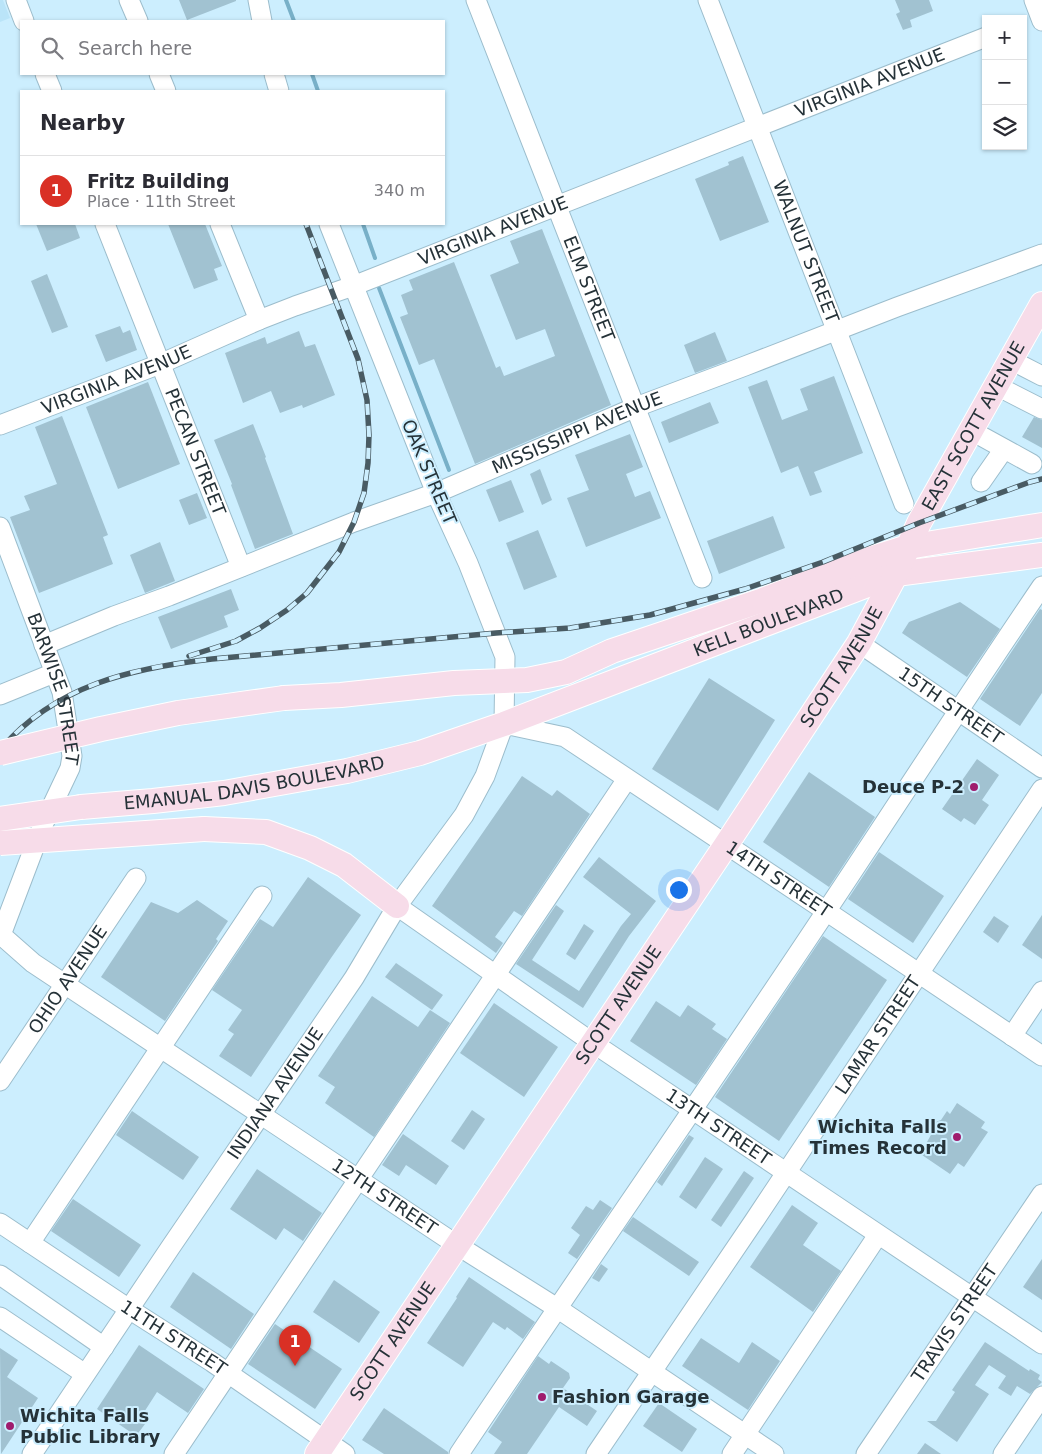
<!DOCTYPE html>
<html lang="en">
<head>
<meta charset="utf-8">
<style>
  :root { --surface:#fff; --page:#f2f2f3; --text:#2b2b33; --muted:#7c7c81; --line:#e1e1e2; --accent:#d93025 }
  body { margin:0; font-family:"DejaVu Sans",sans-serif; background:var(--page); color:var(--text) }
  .controls { position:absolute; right:15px; top:15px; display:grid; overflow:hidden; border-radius:0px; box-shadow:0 1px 4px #0004 }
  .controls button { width:45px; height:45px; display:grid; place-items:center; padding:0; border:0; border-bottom:1px solid var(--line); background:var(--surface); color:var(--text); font:25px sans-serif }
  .you { position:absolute; left:678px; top:889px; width:18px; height:18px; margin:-12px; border:4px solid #fff; border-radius:50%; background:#1a73e8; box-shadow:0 0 0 8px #1a73e833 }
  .badge { display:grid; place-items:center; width:32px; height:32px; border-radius:50%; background:var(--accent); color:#fff; font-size:16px; font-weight:700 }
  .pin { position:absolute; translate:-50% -41px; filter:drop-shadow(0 1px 2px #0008) }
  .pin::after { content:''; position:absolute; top:26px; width:18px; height:15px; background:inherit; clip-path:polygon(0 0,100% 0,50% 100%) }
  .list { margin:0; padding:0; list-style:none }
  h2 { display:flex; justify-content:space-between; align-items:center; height:65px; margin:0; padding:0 20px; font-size:21px }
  h2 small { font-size:16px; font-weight:400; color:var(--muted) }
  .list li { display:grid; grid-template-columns:32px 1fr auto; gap:15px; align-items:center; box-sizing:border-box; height:70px; padding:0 20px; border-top:1px solid var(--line) }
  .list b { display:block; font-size:19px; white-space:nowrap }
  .list p { margin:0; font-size:16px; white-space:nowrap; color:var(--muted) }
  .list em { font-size:16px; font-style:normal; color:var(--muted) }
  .icon { flex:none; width:28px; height:28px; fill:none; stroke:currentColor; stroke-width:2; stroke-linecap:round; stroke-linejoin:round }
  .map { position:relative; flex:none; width:1042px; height:1454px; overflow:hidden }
  .search { position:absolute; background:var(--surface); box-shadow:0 1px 4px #0004; left:20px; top:20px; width:425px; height:55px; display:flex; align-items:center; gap:12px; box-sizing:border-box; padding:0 18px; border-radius:0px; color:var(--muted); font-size:19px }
  .panel { position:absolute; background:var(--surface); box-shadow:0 1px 4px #0004; left:20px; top:90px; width:425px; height:135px; border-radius:0px }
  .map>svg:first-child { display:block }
  .built { fill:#bae4f8 }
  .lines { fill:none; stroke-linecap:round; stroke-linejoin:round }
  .stream { stroke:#78b0c8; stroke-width:4 }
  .building { fill:#a1c2d1 }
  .minor-casing { stroke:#9cbdcc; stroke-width:21 }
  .major-casing { stroke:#fff; stroke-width:26 }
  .minor { stroke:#fff; stroke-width:19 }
  .major { stroke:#f7dce9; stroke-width:24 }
  .rail-casing { stroke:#495b63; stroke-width:5.5 }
  .rail { stroke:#cceefe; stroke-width:4; stroke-dasharray:11; stroke-linecap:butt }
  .major-bridge-casing { stroke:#fff; stroke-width:26; stroke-linecap:butt }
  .major-bridge { stroke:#f7dce9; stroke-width:24 }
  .poi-dot { fill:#9f1c6d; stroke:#cceefe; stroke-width:2 }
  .labels { text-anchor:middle; stroke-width:4; stroke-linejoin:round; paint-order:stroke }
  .street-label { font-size:18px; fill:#253238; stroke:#cceefe }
  .poi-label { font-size:18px; font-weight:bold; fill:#253238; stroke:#cceefe; text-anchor:end }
</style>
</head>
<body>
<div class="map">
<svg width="1042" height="1454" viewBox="0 0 1042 1454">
  <rect width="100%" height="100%" fill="#cceefe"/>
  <polygon class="built" points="0,0 3,0 10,18 0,22"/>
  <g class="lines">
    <g class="stream">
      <polyline points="286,0 294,21"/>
      <polyline points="312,74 318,91"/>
      <polyline points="363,224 375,258"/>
      <polyline points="379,288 449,470"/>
    </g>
  </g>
  <g class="building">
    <polygon points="179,0 236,0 236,1 187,20"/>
    <polygon points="895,0 929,0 933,11 910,20 912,27 903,30 896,14 900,12"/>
    <polygon points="743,156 769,222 720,241 695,179 729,165 728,162"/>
    <polygon points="36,224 75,224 80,238 47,251"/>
    <polygon points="168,224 205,224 222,266 214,269 218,280 194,289"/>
    <polygon points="542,229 611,405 475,464 434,359 419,365 400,317 408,314 401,295 413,290 409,280 454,262 496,368 500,366 504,376 555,356 545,329 516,340 490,275 519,263 510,241"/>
    <polygon points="47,274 68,327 52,333 31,281"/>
    <polygon points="120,326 123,333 130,330 137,350 106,362 95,335"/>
    <polygon points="299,331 305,347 315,344 335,395 303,408 302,405 280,413 271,391 243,403 225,353 265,337 267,344"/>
    <polygon points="715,332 727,361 695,373 684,345"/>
    <polygon points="834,376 863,453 814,472 822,492 810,496 798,466 781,473 748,387 767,380 782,420 808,410 800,389"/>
    <polygon points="148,382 180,464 118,489 86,407"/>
    <polygon points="710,402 719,423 669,443 661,422"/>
    <polygon points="62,416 108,535 103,537 113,564 39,593 10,517 30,510 24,496 57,484 35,427"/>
    <polygon points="1034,417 1042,420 1042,448 1022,437"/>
    <polygon points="253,424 266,457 265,458 293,534 255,549 231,485 232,484 214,440"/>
    <polygon points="630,434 643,467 626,474 635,497 650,491 661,518 586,547 567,498 589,490 575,455"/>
    <polygon points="540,469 552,500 542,505 530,474"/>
    <polygon points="511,480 524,512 499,522 486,490"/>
    <polygon points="197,493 207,518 189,525 179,500"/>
    <polygon points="773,516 785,548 719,574 707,541"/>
    <polygon points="538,530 557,577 524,590 506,543"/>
    <polygon points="160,542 175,581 145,593 130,555"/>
    <polygon points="231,589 239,610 224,616 228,627 171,649 158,617"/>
    <polygon points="960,602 1000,629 967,677 902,633 909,622"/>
    <polygon points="1040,609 1042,610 1042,693 1020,726 980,699"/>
    <polygon points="709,678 775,720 718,811 652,769"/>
    <polygon points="977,759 999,775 982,800 989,805 975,825 964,818 961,822 942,809"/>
    <polygon points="809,772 875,817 829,887 763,842"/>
    <polygon points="522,776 552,796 557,790 590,814 522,916 514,911 495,937 503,943 496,953 432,906"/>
    <polygon points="879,852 944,896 913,943 848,899"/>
    <polygon points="599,857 656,901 629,936 583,1008 516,964 556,905 564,911 532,960 579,991 621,926 631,914 583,877"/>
    <polygon points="308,877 361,915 331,958 251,1077 219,1056 234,1034 228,1030 242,1010 212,990 260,919 273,927"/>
    <polygon points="197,900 228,921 216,939 218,941 165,1021 101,977 151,902 178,913"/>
    <polygon points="1042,915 1042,959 1022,945"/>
    <polygon points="994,916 1009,926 998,943 983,932"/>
    <polygon points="584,924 594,931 575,960 566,954"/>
    <polygon points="823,936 887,980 779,1141 715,1097"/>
    <polygon points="396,963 443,995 432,1010 385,977"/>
    <polygon points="372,996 418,1027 430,1010 450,1023 374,1137 325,1103 335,1087 318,1076"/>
    <polygon points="656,1001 680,1017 688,1005 716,1024 712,1029 727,1039 696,1085 630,1041"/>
    <polygon points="494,1003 558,1047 524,1097 460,1053"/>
    <polygon points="957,1103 985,1122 981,1128 988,1132 964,1167 958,1163 950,1174 922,1155 930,1144 927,1142 932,1133 932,1124 935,1122 941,1120 947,1111 950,1114"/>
    <polygon points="472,1110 485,1119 464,1150 451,1141"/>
    <polygon points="132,1111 199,1157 183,1180 116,1135"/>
    <polygon points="403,1134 449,1166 436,1185 406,1165 399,1176 382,1165"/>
    <polygon points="689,1135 694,1138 662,1186 657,1182"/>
    <polygon points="705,1157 723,1169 696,1209 679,1197"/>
    <polygon points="257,1169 322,1213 303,1241 284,1228 276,1240 230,1209"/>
    <polygon points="744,1171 754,1178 721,1227 711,1220"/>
    <polygon points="73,1199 141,1245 119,1277 51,1231"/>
    <polygon points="600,1200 612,1208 577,1259 568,1253 580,1235 571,1228 586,1206 593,1210"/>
    <polygon points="792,1205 818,1223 803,1245 841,1271 813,1312 750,1267"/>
    <polygon points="633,1217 699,1262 689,1276 623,1231"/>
    <polygon points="1042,1259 1042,1300 1023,1287"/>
    <polygon points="601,1264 608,1269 599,1282 592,1278"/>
    <polygon points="193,1272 254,1314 231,1349 170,1307"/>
    <polygon points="469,1277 535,1322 523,1339 507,1327 505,1330 493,1322 463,1367 427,1343 457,1298 456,1297"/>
    <polygon points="334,1280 380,1312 359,1343 313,1312"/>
    <polygon points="275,1324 342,1369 315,1409 248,1364"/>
    <polygon points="701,1338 739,1363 752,1342 780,1361 748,1410 682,1366"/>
    <polygon points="985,1342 1029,1371 1030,1369 1040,1375 1038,1379 1042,1382 1030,1394 1017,1386 1011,1396 998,1388 1006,1376 989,1365 975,1385 989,1394 957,1442 927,1421 936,1421 955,1392 952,1390"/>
    <polygon points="139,1345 204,1389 188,1413 157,1392 139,1420 145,1424 136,1436 97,1409"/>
    <polygon points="0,1348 18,1360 7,1377 38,1398 1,1454"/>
    <polygon points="538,1356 549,1364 551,1361 569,1373 570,1378 563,1388 597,1411 587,1426 559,1407 527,1454 494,1454 502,1442 488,1432"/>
    <polygon points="659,1403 697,1429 682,1452 643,1426"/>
    <polygon points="384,1408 448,1452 448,1454 384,1454 362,1440"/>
    <polygon points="925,1443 941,1454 917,1454"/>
  </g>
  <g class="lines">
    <g class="minor-casing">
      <g id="minor">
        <polyline points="16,0 24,21"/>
        <polyline points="129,0 138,21"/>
        <polyline points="258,0 262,21"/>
        <path id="s1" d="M476,0L702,578"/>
        <path id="s2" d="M708,0L904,504"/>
        <polyline points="1034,0 1042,21"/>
        <polyline points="45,74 52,91"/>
        <polyline points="159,74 166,91"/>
        <polyline points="274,74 279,91"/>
        <path id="s3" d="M105,224L241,567"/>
        <polyline points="220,224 259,320"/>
        <polyline points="1011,360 1042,376"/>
        <polyline points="997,386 1042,409"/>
        <path id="s4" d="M0,425L160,364L259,320L295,306L353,286L986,37"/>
        <polyline points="972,431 1032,464"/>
        <polyline points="981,482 1004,449"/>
        <path id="s5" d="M0,527L62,692L72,756L70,768L42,827L1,935"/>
        <path id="s6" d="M859,643L1042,768"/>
        <path id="s7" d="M44,645L114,616L169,596L354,522L436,493L636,407L745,366L897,307L1042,254"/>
        <polyline points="0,695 54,673"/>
        <path id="s8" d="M504,724L565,737L826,911L1042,1056"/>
        <path id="s9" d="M397,906L593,1043L1042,1344"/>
        <path id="s10" d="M0,934L33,963L457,1245L557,1308L774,1454"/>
        <polyline points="1012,1036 1042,991"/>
        <path id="s11" d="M0,1081L136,878"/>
        <path id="s12" d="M0,1223L129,1309L212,1362L345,1454"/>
        <polyline points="30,1243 262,896"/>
        <polyline points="0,1275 104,1347"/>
        <polyline points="0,1317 85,1374"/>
        <path id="s13" d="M32,1454L170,1248L354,978L397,906L464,815L485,776L504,724L505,657L468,563L436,493L329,224"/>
        <polyline points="174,1454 627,779"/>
        <path d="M459,1454C581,1272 706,1092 827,910C899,802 969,693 1042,586"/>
        <path id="s14" d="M596,1454L754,1221L1042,789"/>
        <polyline points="732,1454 878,1235"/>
        <path id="s15" d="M866,1454L1042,1194"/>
        <polyline points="1003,1454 1042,1396"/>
      </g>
    </g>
    <g class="major-casing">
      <g id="major">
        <polyline points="284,698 341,695 454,683 527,680 566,672 612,651 763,600 870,559 908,547 1042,525"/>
        <path id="s16" d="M81,807L153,801L224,793L347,771L420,753L504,724L896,574L1042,555"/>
        <polyline points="204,829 266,832 310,848 344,865 397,906"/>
        <path id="s17" d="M317,1454L726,845L859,643L896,574L919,523L1042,304"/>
      </g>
    </g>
    <use href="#minor" class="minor"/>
    <use href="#major" class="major"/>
    <g class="rail-casing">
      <g id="rail">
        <polyline points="189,656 236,641 260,628 287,610 307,593 339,552 354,522 364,493 368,463 369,435 367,400 358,359 306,224"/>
        <path d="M0,750C55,685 132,668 212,659L496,633L570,628L650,615L745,589L823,562L919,523L1030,482L1042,479"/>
      </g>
    </g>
    <use href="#rail" class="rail"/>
    <g class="major-bridge-casing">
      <g id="major-bridge">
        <polyline points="0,753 101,729 178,713 284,698"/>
        <polyline points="0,819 81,807"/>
        <polyline points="0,843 204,829"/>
      </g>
    </g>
    <use href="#major-bridge" class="major-bridge"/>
  </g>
  <g class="poi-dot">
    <circle cx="974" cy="787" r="5"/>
    <circle cx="957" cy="1137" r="5"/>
    <circle cx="542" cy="1397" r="5"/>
    <circle cx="10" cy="1426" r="5"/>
  </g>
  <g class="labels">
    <g class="street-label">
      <text dy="6" stroke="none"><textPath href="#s4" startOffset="935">VIRGINIA AVENUE</textPath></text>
      <text dy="6" stroke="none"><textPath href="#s4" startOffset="530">VIRGINIA AVENUE</textPath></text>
      <text dy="6" stroke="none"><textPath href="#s2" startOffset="270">WALNUT STREET</textPath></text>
      <text dy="6" stroke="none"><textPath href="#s1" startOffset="310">ELM STREET</textPath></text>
      <text dy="6" stroke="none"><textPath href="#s4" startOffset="125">VIRGINIA AVENUE</textPath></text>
      <text dy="6" stroke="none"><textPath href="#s17" startOffset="1221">EAST SCOTT AVENUE</textPath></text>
      <text dy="6" stroke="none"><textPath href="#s7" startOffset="574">MISSISSIPPI AVENUE</textPath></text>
      <text dy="6" stroke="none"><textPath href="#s3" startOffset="245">PECAN STREET</textPath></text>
      <text transform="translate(429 472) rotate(67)" y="6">OAK STREET</text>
      <text dy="6" stroke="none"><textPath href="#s16" startOffset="716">KELL BOULEVARD</textPath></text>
      <text dy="6" stroke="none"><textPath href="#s17" startOffset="946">SCOTT AVENUE</textPath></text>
      <text dy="6" stroke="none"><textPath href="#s5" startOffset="171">BARWISE STREET</textPath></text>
      <text dy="6" stroke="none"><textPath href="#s6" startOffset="111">15TH STREET</textPath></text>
      <text dy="6" stroke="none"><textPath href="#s16" startOffset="175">EMANUAL DAVIS BOULEVARD</textPath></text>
      <text dy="6" stroke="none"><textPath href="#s8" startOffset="319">14TH STREET</textPath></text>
      <text dy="6" stroke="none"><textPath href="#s11" startOffset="122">OHIO AVENUE</textPath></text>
      <text dy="6" stroke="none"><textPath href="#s17" startOffset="541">SCOTT AVENUE</textPath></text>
      <text dy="6" stroke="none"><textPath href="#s14" startOffset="505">LAMAR STREET</textPath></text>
      <text dy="6" stroke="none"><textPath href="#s13" startOffset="435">INDIANA AVENUE</textPath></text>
      <text dy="6" stroke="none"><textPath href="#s9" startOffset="390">13TH STREET</textPath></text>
      <text dy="6" stroke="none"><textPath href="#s10" startOffset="466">12TH STREET</textPath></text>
      <text dy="6" stroke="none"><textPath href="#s15" startOffset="158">TRAVIS STREET</textPath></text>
      <text dy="6" stroke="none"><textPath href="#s12" startOffset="208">11TH STREET</textPath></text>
      <text dy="6" stroke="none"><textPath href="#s17" startOffset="136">SCOTT AVENUE</textPath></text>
    </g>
    <g class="poi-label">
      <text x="964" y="793">Deuce P-2</text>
      <text x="947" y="1133">Wichita Falls<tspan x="947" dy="21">Times Record</tspan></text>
      <text x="552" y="1403" text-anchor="start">Fashion Garage</text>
      <text x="20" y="1422" text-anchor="start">Wichita Falls<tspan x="20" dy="21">Public Library</tspan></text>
    </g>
  </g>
</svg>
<div class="controls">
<button>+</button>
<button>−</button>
<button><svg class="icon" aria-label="layers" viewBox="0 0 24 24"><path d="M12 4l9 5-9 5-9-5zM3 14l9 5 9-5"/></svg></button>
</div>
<div class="you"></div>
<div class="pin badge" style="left:295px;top:1366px">1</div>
<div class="search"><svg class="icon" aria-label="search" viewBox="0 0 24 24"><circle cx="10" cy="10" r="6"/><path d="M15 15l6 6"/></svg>Search here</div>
<section class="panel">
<h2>Nearby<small></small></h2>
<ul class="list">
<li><span class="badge">1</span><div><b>Fritz Building</b><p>Place · 11th Street</p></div><em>340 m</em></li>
</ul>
</section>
</div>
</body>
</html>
